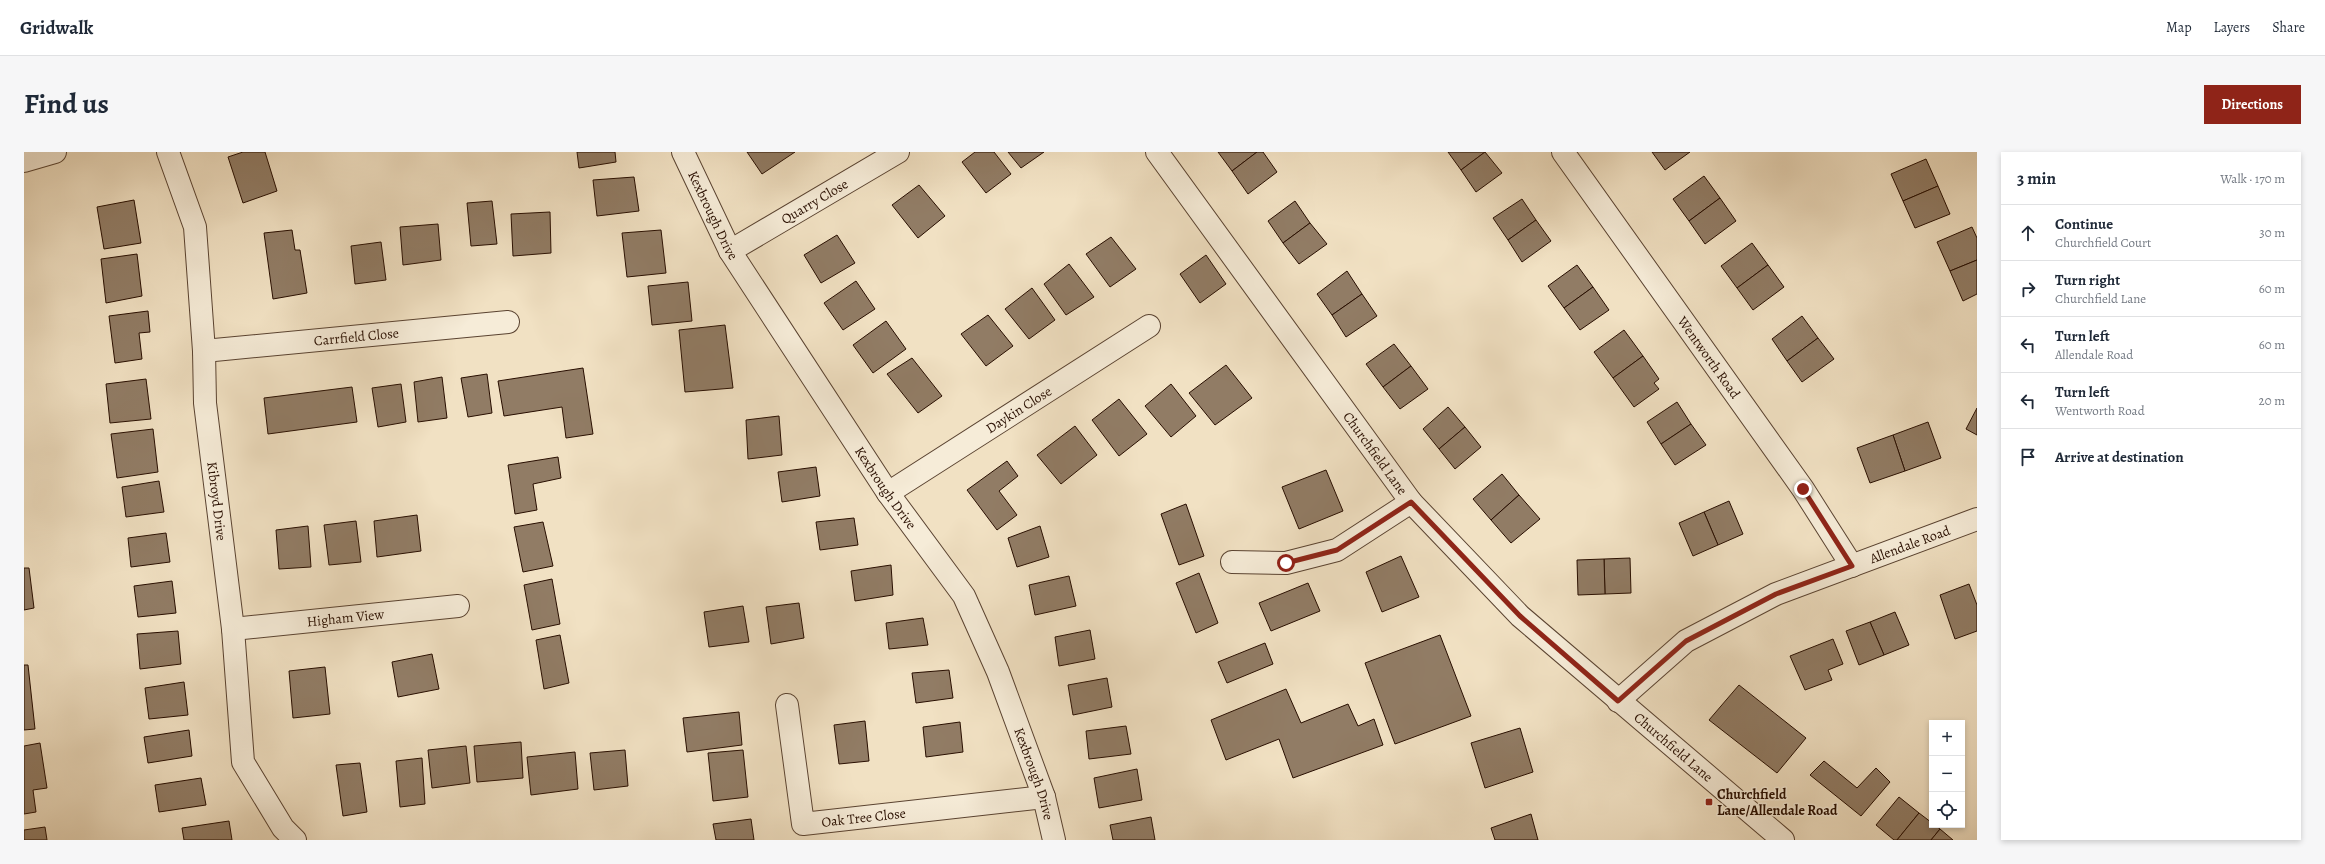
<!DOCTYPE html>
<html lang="en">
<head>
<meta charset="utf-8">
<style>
  :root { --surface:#fff; --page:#f6f6f7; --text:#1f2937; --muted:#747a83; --line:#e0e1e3; --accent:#8f2418 }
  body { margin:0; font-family:Alegreya,serif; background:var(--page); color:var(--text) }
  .controls { position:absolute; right:12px; bottom:12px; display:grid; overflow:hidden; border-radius:0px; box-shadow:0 2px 6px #0003 }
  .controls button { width:36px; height:36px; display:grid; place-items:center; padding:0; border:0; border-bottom:1px solid var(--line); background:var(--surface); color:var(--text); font:20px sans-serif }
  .stop { position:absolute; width:12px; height:12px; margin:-9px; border:3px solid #8f2418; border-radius:50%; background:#fff }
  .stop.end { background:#8f2418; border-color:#fff; box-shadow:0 1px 4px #0008 }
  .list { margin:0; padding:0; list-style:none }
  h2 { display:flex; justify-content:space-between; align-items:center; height:52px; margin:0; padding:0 16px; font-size:17px }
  h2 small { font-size:13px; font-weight:400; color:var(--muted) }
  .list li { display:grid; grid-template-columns:26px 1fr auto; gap:12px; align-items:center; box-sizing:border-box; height:56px; padding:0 16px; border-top:1px solid var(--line) }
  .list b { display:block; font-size:15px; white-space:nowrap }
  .list p { margin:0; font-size:13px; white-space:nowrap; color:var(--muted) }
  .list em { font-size:13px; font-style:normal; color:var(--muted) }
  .icon { flex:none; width:22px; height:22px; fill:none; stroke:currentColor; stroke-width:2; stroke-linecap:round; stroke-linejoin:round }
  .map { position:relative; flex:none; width:1953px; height:688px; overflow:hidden; border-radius:0px }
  header { display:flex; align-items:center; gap:24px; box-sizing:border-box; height:56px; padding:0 20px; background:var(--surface); border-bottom:1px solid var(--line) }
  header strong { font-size:19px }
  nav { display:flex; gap:22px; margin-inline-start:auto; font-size:14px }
  .intro { display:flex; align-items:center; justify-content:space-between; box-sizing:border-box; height:96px; padding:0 24px }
  h1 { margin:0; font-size:28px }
  .button { padding:10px 18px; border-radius:0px; background:var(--accent); color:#fff; font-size:14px; font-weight:700 }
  main { display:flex; gap:24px; padding:0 24px }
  aside { flex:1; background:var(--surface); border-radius:0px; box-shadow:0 2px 6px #0003 }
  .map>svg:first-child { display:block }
  .building { fill:#917c65; stroke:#280e00 }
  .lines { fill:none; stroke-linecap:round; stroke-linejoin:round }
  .minor-casing { stroke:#5a4331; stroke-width:24 }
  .minor { stroke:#f6ecd8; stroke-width:22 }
  .route { stroke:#8f2418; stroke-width:5 }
  .poi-dot { fill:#8f2418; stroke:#f6ecd8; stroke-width:1.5 }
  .labels { text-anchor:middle; stroke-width:3; stroke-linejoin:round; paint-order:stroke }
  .street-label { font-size:14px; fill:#280e00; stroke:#f6ecd8 }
  .poi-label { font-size:14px; font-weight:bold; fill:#280e00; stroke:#f6ecd8; text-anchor:start }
</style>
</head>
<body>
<header>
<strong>Gridwalk</strong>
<nav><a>Map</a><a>Layers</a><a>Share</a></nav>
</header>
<div class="intro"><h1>Find us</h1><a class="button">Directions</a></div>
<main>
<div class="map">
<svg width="1953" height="688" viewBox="0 0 1953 688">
  <rect width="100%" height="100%" fill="#f1e1c3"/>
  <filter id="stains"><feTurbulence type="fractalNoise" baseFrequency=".005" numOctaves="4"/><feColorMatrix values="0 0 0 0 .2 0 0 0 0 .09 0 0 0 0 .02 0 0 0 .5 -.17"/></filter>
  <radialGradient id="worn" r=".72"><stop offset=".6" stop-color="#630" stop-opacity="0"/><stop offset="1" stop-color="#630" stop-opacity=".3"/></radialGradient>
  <g class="building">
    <polygon points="219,0 241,0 253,39 219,51 204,5"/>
    <polygon points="553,0 591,0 592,10 555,16"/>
    <polygon points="723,0 771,0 738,22"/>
    <polygon points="951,0 970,0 987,22 962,41 938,10"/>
    <polygon points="984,0 1020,0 997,16"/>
    <polygon points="1194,0 1233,0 1208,19"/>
    <polygon points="1233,0 1239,0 1253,20 1224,42 1208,19"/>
    <polygon points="1424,0 1461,0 1437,18"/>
    <polygon points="1461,0 1478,21 1452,40 1437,18"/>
    <polygon points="1628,0 1666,0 1641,18"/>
    <polygon points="1902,7 1914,34 1879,49 1867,22"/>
    <polygon points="1680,24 1696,46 1665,69 1649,47"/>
    <polygon points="610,25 615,59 573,64 569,28"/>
    <polygon points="895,33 921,64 894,86 868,53"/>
    <polygon points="1914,34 1926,62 1891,76 1879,49"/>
    <polygon points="1696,46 1712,69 1681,92 1665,69"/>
    <polygon points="1498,47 1512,68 1484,88 1469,66"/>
    <polygon points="110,48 117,91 80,97 73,55"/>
    <polygon points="468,49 473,92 447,94 443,51"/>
    <polygon points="1271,49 1286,71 1259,91 1244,69"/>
    <polygon points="526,60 527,101 489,104 487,62"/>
    <polygon points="1512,68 1527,89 1498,110 1484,88"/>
    <polygon points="1286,71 1303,92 1275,112 1259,91"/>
    <polygon points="414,72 417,108 379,113 376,75"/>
    <polygon points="1948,75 1953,86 1953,108 1926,119 1913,90"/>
    <polygon points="268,78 271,98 276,98 283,141 249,147 240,81"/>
    <polygon points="637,78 642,121 603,125 598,81"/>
    <polygon points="813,83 831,111 797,131 780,103"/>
    <polygon points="1087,85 1112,117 1086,135 1062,102"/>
    <polygon points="357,90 362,128 331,132 327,94"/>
    <polygon points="1728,91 1744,113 1713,136 1697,114"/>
    <polygon points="113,102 118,144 82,151 77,107"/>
    <polygon points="1182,103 1202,132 1176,151 1156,122"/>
    <polygon points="1953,108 1953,142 1939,149 1926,119"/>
    <polygon points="1045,112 1070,145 1042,163 1020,132"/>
    <polygon points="1553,113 1569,135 1540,156 1524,134"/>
    <polygon points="1744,113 1760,135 1729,158 1713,136"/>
    <polygon points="1323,119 1338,142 1308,163 1293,142"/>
    <polygon points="832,129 851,157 819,178 800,151"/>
    <polygon points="664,130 668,169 628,173 624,134"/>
    <polygon points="1569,135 1585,158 1556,178 1540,156"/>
    <polygon points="1008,136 1031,168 1005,187 981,157"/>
    <polygon points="1338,142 1353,164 1322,185 1308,163"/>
    <polygon points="124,159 126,180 115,181 118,207 91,211 85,164"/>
    <polygon points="964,163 989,194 962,214 937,182"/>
    <polygon points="1778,164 1794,186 1763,209 1748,187"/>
    <polygon points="862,169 882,197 849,221 829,193"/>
    <polygon points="701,173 709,236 661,240 655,178"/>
    <polygon points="1600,178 1619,204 1589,226 1570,200"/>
    <polygon points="1794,186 1810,207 1778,230 1763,209"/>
    <polygon points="1370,192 1387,214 1359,235 1342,212"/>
    <polygon points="1619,204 1635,227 1630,231 1635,237 1610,255 1589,226"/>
    <polygon points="888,206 918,244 894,261 863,222"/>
    <polygon points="1202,213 1228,246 1191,273 1165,241"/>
    <polygon points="1387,214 1404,237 1376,257 1359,235"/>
    <polygon points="559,216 569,282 542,286 538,255 480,264 474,229"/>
    <polygon points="463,222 468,261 444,265 437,226"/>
    <polygon points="418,225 423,266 394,270 390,230"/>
    <polygon points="122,227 127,267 86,271 82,232"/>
    <polygon points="377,232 382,270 354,275 348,236"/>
    <polygon points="1147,232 1172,264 1147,285 1121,254"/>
    <polygon points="328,235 333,270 244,282 240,246"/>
    <polygon points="1095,247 1123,282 1095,304 1068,268"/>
    <polygon points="1653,250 1667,272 1637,292 1623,270"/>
    <polygon points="1424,255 1441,275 1415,297 1399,277"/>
    <polygon points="1953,256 1953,283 1942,277"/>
    <polygon points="755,264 758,303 724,307 722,268"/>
    <polygon points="1904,270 1917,306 1881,319 1869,283"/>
    <polygon points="1667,272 1682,293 1651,313 1637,292"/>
    <polygon points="1051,274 1073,303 1037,332 1013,303"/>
    <polygon points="1441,275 1457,295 1431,317 1415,297"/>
    <polygon points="129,277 134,320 93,326 87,282"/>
    <polygon points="1869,283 1881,319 1846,331 1833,296"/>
    <polygon points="534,305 537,326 509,332 513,358 491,362 484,313"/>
    <polygon points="983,309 994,324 975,339 993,363 973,378 943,338"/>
    <polygon points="792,315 796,344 758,350 754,320"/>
    <polygon points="1302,318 1319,359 1275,377 1258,335"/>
    <polygon points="1478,322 1495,343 1467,368 1449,347"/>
    <polygon points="135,329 140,360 102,365 98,335"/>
    <polygon points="1495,343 1516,367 1487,391 1467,368"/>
    <polygon points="1705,349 1719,382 1694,393 1680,360"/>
    <polygon points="1162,352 1180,404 1155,413 1137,362"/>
    <polygon points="1680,360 1694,393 1669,404 1655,371"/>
    <polygon points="393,363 397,399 353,405 350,369"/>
    <polygon points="830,366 834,393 796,398 792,370"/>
    <polygon points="332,369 337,410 305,413 300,373"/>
    <polygon points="519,370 529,414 499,420 490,375"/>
    <polygon points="284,374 287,415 255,417 252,378"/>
    <polygon points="1016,374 1025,405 993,415 984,386"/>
    <polygon points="142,381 146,410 107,415 104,386"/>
    <polygon points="1377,404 1395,445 1358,460 1342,420"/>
    <polygon points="1606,406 1607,441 1581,442 1580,407"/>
    <polygon points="1580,407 1581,442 1554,443 1553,408"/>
    <polygon points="867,413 869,443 831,449 827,419"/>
    <polygon points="0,416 5,416 10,456 0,458"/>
    <polygon points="1175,421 1194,471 1172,481 1152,431"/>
    <polygon points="1045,424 1052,454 1011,463 1005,433"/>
    <polygon points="528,427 536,472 508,478 500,433"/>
    <polygon points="148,429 152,461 114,465 110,434"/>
    <polygon points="1284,431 1296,459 1247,479 1235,451"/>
    <polygon points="1945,432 1953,453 1953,479 1931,487 1916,443"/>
    <polygon points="775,451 780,486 747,492 742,455"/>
    <polygon points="719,454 725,490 685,495 680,460"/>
    <polygon points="1871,460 1885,493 1860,503 1846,470"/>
    <polygon points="899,466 904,493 865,497 862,471"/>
    <polygon points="1846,470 1860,503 1835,513 1822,479"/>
    <polygon points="1066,478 1071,507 1035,514 1031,485"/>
    <polygon points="154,479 157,512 116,517 113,482"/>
    <polygon points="536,483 545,531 520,537 512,488"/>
    <polygon points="1416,483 1447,564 1371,592 1341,511"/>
    <polygon points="1809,487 1819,512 1804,518 1808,528 1781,538 1766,504"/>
    <polygon points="1241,491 1249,512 1203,531 1194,510"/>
    <polygon points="408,502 415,537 374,545 368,510"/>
    <polygon points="0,513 4,513 11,577 0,578"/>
    <polygon points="301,515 306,562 269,566 265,519"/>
    <polygon points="925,518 929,546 892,551 888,521"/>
    <polygon points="1083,526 1088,555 1049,563 1044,533"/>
    <polygon points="160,530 164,563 125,567 121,536"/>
    <polygon points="1715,533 1782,586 1753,621 1685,568"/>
    <polygon points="1262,537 1277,571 1324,552 1334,574 1350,567 1359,593 1269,626 1255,587 1202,608 1187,568"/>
    <polygon points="715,560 718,593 663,600 659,566"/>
    <polygon points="841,569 845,609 815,612 810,573"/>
    <polygon points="936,570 939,600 902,605 899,575"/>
    <polygon points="1102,574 1107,602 1065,607 1062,579"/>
    <polygon points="1496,576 1509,620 1461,636 1447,591"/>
    <polygon points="165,578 168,604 124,611 120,585"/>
    <polygon points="497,590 499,626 453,630 450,594"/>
    <polygon points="16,591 23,636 9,638 12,660 0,662 0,594"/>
    <polygon points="442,594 446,631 408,636 404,598"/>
    <polygon points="601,598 604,634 570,638 566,601"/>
    <polygon points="719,598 724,645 689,649 684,601"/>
    <polygon points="551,600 554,637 507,643 503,605"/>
    <polygon points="398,606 401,652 376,655 372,609"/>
    <polygon points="1800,609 1833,636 1852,616 1866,630 1837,664 1786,623"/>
    <polygon points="336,611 343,660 319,664 312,613"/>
    <polygon points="1113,617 1118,648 1075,656 1070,626"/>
    <polygon points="177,626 182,653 135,660 131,633"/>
    <polygon points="1875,645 1895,661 1873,688 1870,688 1852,673"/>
    <polygon points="1895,661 1916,677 1907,688 1873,688"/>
    <polygon points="1507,662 1514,688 1471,688 1467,676"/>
    <polygon points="1127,665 1131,688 1089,688 1086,673"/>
    <polygon points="727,667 730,688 692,688 689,672"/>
    <polygon points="205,669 208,688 160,688 158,676"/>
    <polygon points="21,675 23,688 0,688 0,678"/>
    <polygon points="1916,677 1929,688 1907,688"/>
  </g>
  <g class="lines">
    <g class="minor-casing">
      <g id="minor">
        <path id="s1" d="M144,0L171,75L180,199L181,251L209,477L219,610L259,676L271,688"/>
        <path id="s2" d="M659,0L706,99L864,341L940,444L974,520L1020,645L1030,688"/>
        <path id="s3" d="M1133,0L1387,350L1496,464L1759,688"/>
        <path id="s4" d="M1539,0L1779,337L1828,414"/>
        <polyline points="0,9 31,0"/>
        <path id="s5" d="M706,99L874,0"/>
        <path id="s6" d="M180,199L484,170"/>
        <path id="s7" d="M864,341L1125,174"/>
        <polyline points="1208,410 1262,411 1313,398 1387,350"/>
        <path id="s8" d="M209,477L434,454"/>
        <path id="s9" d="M1594,549L1662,489L1752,442L1953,367"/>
        <path id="s10" d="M763,553L779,672L1020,645"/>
      </g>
    </g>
    <use href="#minor" class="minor"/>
  </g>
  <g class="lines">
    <polyline class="route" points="1262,411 1313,398 1387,350 1496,464 1594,549 1662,489 1752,442 1828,414 1779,337"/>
  </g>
  <rect class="poi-dot" x="1681" y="646" width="8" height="8" rx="2"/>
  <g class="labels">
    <g class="street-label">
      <text dy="5" stroke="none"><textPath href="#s5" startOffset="98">Quarry Close</textPath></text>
      <text dy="5" stroke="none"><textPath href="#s2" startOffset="70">Kexbrough Drive</textPath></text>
      <text dy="5" stroke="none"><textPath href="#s6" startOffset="153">Carrfield Close</textPath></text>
      <text dy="5" stroke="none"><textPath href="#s4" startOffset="252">Wentworth Road</textPath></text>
      <text dy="5" stroke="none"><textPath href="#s7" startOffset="155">Daykin Close</textPath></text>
      <text dy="5" stroke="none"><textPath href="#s3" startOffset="372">Churchfield Lane</textPath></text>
      <text dy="5" stroke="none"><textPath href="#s2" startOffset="393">Kexbrough Drive</textPath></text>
      <text dy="5" stroke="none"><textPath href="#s1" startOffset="355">Kibroyd Drive</textPath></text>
      <text dy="5" stroke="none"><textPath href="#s9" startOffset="335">Allendale Road</textPath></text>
      <text dy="5" stroke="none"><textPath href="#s8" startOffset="113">Higham View</textPath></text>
      <text dy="5" stroke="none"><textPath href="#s3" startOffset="792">Churchfield Lane</textPath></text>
      <text dy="5" stroke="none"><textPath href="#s2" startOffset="718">Kexbrough Drive</textPath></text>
      <text dy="5" stroke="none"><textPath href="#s10" startOffset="181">Oak Tree Close</textPath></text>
    </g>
    <g class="poi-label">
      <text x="1693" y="647">Churchfield<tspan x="1693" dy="16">Lane/Allendale Road</tspan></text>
    </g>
  </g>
  <rect width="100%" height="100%" filter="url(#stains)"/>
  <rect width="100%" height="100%" fill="url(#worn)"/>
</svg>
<div class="controls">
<button>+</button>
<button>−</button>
<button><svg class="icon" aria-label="locate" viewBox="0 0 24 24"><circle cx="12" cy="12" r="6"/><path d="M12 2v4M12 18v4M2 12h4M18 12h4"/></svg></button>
</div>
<div class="stop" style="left:1262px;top:411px"></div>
<div class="stop end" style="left:1779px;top:337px"></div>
</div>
<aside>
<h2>3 min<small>Walk · 170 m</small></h2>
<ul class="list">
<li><svg class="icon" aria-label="ahead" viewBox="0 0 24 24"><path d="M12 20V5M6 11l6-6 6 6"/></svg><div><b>Continue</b><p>Churchfield Court</p></div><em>30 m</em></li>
<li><svg class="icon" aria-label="right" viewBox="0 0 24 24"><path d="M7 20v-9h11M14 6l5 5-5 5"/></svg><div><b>Turn right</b><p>Churchfield Lane</p></div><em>60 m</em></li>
<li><svg class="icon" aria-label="left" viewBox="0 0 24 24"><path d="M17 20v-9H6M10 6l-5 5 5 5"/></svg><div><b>Turn left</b><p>Allendale Road</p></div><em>60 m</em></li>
<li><svg class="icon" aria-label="left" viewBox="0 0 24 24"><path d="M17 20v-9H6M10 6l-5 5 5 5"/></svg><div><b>Turn left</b><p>Wentworth Road</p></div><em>20 m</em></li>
<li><svg class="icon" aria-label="arrive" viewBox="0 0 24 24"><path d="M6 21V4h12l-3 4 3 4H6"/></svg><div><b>Arrive at destination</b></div></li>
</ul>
</aside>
</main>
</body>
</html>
